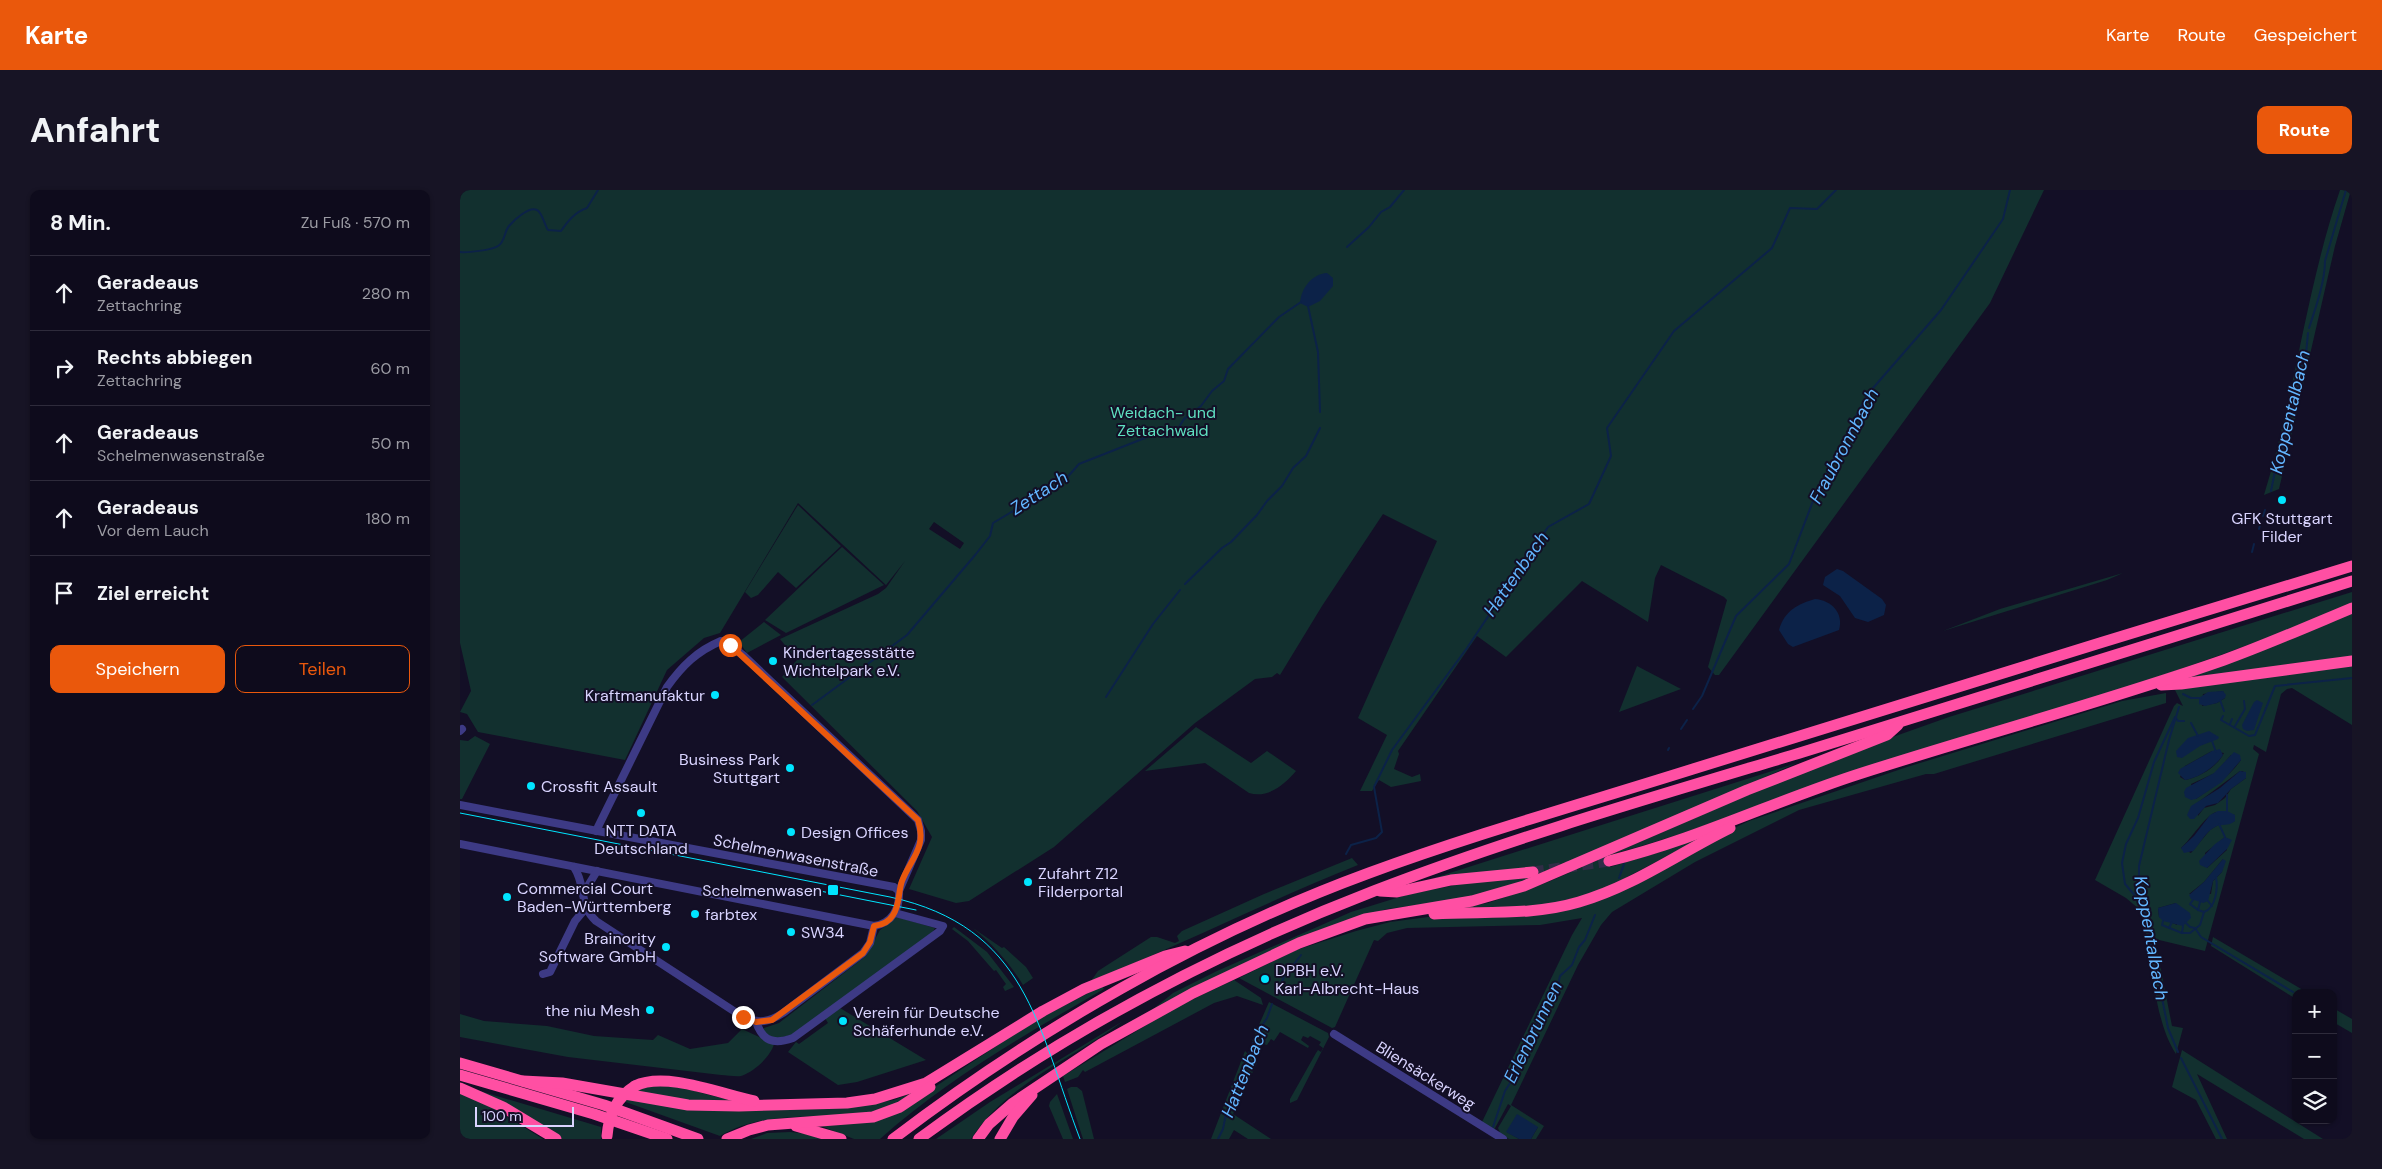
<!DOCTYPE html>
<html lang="de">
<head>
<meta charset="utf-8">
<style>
  :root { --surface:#0e0b1c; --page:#171425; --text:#f1f3f6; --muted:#9b9ba3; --line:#2e2b3b; --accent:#ea580c }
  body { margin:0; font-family:"DM Sans",sans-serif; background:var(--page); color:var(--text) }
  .controls { position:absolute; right:15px; bottom:15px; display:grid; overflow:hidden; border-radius:10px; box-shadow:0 1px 4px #0004 }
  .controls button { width:45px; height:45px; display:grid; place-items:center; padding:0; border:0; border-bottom:1px solid var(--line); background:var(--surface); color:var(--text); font:25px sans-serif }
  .scale { position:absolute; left:15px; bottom:12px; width:99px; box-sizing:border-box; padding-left:5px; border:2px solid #d9d4ff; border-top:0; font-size:14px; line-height:18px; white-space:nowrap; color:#d9d4ff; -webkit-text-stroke:4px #130f26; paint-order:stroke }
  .stop { position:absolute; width:15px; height:15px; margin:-11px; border:4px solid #ea580c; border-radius:50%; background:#fff }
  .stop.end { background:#ea580c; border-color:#fff; box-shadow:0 1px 5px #0008 }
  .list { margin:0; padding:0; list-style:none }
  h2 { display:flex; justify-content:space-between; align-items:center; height:65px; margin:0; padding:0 20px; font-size:21px }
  h2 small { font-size:16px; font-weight:400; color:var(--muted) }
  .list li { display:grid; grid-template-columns:32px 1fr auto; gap:15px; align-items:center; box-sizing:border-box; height:75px; padding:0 20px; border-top:1px solid var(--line) }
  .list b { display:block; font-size:19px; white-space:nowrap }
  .list p { margin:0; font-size:16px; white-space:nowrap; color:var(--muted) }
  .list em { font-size:16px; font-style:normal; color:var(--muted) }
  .actions { display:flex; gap:10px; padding:15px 20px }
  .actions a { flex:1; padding:11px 0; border:1px solid var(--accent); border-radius:10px; text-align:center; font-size:18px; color:var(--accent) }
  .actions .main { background:var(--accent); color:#fff }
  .icon { flex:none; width:28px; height:28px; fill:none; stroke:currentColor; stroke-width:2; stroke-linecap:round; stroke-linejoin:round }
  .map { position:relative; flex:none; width:1892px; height:949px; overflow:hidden; border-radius:10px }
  header { display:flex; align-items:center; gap:30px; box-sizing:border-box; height:70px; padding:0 25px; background:var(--accent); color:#fff }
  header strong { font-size:24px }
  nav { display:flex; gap:28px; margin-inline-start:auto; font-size:18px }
  .intro { display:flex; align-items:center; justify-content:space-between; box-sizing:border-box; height:120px; padding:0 30px }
  h1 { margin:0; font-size:35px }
  .button { padding:12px 22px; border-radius:10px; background:var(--accent); color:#fff; font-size:18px; font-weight:700 }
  main { display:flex; gap:30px; padding:0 30px }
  aside { flex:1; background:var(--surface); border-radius:10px; box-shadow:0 1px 4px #0004 }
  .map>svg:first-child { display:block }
  .green { fill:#12302f; fill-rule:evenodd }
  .water { fill:#0c2248 }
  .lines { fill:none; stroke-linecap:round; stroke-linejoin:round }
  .stream { stroke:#0c2248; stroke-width:2 }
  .highway-tunnel { stroke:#312d47; stroke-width:11; stroke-dasharray:11 5.5; stroke-linecap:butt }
  .minor { stroke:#3d3a85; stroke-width:8 }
  .highway { stroke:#ff4fa3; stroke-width:11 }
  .tram { stroke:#00e5ff; stroke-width:1 }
  .highway-bridge { stroke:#ff4fa3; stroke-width:11 }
  .route { stroke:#ea580c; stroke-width:6 }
  .poi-dot { fill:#00e5ff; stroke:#130f26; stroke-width:2 }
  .labels { text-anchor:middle; stroke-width:4; stroke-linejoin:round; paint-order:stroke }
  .park-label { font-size:16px; fill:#5fe0c0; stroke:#130f26 }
  .poi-label { font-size:16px; fill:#d9d4ff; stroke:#130f26; text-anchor:start }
  .street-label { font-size:16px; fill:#d9d4ff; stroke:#130f26 }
  .water-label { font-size:18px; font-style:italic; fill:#62b6ff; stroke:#130f26 }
</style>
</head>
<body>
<header>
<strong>Karte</strong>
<nav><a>Karte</a><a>Route</a><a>Gespeichert</a></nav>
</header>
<div class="intro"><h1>Anfahrt</h1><a class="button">Route</a></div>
<main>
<aside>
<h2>8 Min.<small>Zu Fuß · 570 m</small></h2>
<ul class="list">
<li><svg class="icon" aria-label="ahead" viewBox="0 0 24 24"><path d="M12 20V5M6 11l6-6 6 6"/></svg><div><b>Geradeaus</b><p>Zettachring</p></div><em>280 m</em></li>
<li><svg class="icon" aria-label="right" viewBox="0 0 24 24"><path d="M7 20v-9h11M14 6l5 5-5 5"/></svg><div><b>Rechts abbiegen</b><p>Zettachring</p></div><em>60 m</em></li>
<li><svg class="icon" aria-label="ahead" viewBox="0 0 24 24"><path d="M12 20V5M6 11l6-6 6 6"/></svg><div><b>Geradeaus</b><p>Schelmenwasenstraße</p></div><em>50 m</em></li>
<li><svg class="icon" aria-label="ahead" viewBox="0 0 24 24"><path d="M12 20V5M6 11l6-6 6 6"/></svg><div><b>Geradeaus</b><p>Vor dem Lauch</p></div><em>180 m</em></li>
<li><svg class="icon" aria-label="arrive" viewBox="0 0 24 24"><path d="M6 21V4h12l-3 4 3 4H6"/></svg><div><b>Ziel erreicht</b></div></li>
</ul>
<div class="actions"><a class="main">Speichern</a><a>Teilen</a></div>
</aside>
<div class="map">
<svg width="1892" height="949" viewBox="0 0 1892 949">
  <rect width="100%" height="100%" fill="#130f26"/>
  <g class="green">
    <path d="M0,0H1584L1530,113L1259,485H1255L1248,477L1267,410L1264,407L1201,375L1195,388L1188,432L1122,391L1046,467L1017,446L938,561L939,564L934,579L952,587L960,584L961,591L931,597L919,590L912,601H900L927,545L898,528L977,351L923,324L862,416L820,485L817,483L812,487L795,489L735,533L594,657L509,711L496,713L449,699L472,647L457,621L322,487L337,470L320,449L418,404L426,398L445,371L426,395L338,313L260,443L244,448L207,480L165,570L18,542L7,524L0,522L11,501L0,453ZM474,332L504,353L500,359L469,339Z"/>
    <path d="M1880,0H1891L1875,56L1819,299L1804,305C1835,205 1846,99 1880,0Z"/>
    <polygon points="338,315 381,356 336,398 318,382 298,405 291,408 285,402"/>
    <polygon points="382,357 424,395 326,443 305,430"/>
    <polygon points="1663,383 1647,390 1483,441 1540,419"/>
    <path d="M1892,402V413C1730,483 1561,530 1393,583C1313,608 1237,642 1156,663L1153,667L1150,677L1200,662L1243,645L1244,647L1138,702L1078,717L998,718L1028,713L1088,692L1315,593L1399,559L1489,527Z"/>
    <polygon points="1892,423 1892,466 1824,476 1726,488"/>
    <polygon points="304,432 321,445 287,463 279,452"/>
    <path d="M1892,474V535L1832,498L1827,499L1821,504L1806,562L1794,555L1793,559L1799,564L1745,761L1695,749L1712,836L1723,838L1716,864C1692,828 1693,763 1681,721L1685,717L1679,719L1666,708L1635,690L1714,516L1717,513L1723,516L1715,500ZM1763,501L1765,508L1757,513L1742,516L1743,504ZM1752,561L1764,563C1757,577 1740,587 1725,590L1720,587L1725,576ZM1771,565L1781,570C1768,588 1753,597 1736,609L1731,594L1755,583ZM1780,581H1783L1786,588L1771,599L1765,608L1755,615L1744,618L1738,626L1737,613ZM1756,622L1775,625V631L1758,635L1750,640L1731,663L1721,658C1732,648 1744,627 1756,622ZM1765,647L1767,660L1747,678L1745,663ZM1763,669L1762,682L1753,691L1751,704H1729L1744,692ZM1716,713L1717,735L1699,727L1698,718Z"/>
    <polygon points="1177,476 1221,499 1159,522"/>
    <polygon points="1706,503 1706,513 1474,584 1466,584 1339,620 1235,672 1152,722 1141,735 1118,775 1051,915 1084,936 1076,949 1071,949 1078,937 1047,942 1059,949 1049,949 1040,943 1038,938 1051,916 1048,914 1034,940 1022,932 1112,745 1122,728 1080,735 947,738 927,743 918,751 914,750 875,837 872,838 779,788 836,760 896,741 930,732 968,727 1094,722 1289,631 1447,577 1662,511"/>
    <path d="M736,537L791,573L807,561L836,581C825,594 808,609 789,603L745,573L685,581Z"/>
    <polygon points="15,546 30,554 2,609 0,609 0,550 8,551"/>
    <polygon points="1337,573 1066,691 1003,709 927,719 859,740 692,820 713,803 757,781 891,722 946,705 1075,679 1075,677 974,688"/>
    <path d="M892,668L898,675C808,711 721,755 631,791L638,781L691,747H697L715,753L719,751L717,746L722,741L804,704Z"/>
    <polygon points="437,727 475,738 472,743 332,845 317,848 306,845 303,840 304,838 319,833 406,766 420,740"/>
    <polygon points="494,737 527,762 554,797 545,801 543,797 546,794 536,780 534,781 508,751 492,739"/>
    <path d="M513,738L542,758L544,757L566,777L573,788L563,795C549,772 533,755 513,738Z"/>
    <polygon points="1753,747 1848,803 1836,803 1836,809 1751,756"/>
    <polygon points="774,790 801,808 803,815 777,806 754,813 625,882 623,880 618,887 605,892 603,886 716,817"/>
    <path d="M642,796L644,799C566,844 487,889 420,949H394L361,936L446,916L571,833Z"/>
    <polygon points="809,812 868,843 869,847 837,910 830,913 830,909 856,863 858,860 861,862 863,858 859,855 861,852 850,846 848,848 843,846 841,850 849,856 848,858 820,842 814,851 811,849 807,855 792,851"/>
    <polygon points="380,818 466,870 397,892 378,895 328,862 336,852 339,854 368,833 365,828"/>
    <polygon points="1873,818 1892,829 1892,843 1873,832"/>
    <path d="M0,824L24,831L87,836L134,846L193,850L198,845L230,859L268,853L282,839L314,854C311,866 294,882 281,886C276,887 267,885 261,885L108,867L0,847Z"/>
    <path d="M663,831C613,869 546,894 511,949H476L530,912Z"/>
    <polygon points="1722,860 1863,949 1844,949 1737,884 1767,949 1756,949 1736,910 1712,897"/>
    <polygon points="785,861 797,873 773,924 811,949 788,949 774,940 769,949 751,949"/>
    <polygon points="203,893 277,912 249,913 176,903 177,899"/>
    <polygon points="611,897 617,897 622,901 634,949 623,949 607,899"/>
    <polygon points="20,901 141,937 141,949 102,949 84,937"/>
    <polygon points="0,902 30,916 83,949 0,949"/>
    <path d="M455,902C446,908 433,919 422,921C369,932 309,917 260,946L149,906L177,910L400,916L434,910Z"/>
    <polygon points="597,904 613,949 603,949 589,916 590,912"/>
    <polygon points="330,942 349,944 367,949 291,949 307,943"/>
  </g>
  <g class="water">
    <path d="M867,83L873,88V96L860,111L848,117L840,113C841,98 852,84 867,83Z"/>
    <polygon points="1377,379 1383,381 1422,409 1426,415 1424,425 1408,432 1395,428 1380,406 1363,395 1365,387"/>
    <path d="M1355,409C1371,410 1384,423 1379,440L1333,457L1328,454L1319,440C1324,421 1338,414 1355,409Z"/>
    <polygon points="1763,501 1766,505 1765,508 1757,513 1745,516 1739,514 1739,508 1748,502"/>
    <polygon points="1797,510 1803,513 1794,540 1787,541 1783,539 1782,535 1794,512"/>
    <polygon points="1749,541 1759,547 1758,549 1740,556 1722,568 1717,567 1716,561 1728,548"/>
    <path d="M1760,559L1763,565C1754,578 1740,587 1725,590L1718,583L1720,579L1752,561Z"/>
    <polygon points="1774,562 1780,565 1781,570 1762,592 1736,609 1731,610 1725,607 1724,602 1726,598 1754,583"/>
    <polygon points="1780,581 1786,582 1786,588 1771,599 1758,613 1746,616 1734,629 1730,629 1727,625 1731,616 1760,598"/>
    <path d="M1758,621H1767L1775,625V631C1768,637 1762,633 1755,637C1745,642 1741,653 1733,661L1724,663L1721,658L1734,646L1750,625Z"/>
    <polygon points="1765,647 1772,650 1767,659 1747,678 1740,675 1739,671 1755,654"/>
    <polygon points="1763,669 1766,671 1762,682 1753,691 1748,711 1743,713 1731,709 1729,705 1744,692"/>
    <polygon points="1716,713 1730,723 1731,728 1723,736 1703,731 1699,727 1698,718"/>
    <polygon points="1057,924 1078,937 1071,949 1059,949 1046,942"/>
  </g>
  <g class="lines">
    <g class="stream">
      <polyline points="887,57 909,37 921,22 930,17 944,0"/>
      <path d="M0,62C7,63 32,60 38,56C45,52 44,42 49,36C54,30 69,16 77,20C82,22 85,36 88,40L101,41C108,31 115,22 127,18L138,0"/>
      <polyline points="848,116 858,162 860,222"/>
      <path d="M1849,138C1855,120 1865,92 1865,71L1886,0"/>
      <polyline points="1811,301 1816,276 1820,269 1830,231 1830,221 1836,207 1842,172 1846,164 1848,143"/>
      <polyline points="1803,326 1805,320"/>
      <polyline points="1799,339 1800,335"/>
      <polyline points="1792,362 1794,354"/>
      <polyline points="725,394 762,358 771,352 797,325 807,311 822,296 833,278 846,266 860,238"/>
      <polyline points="1723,504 1731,508 1741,508"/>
      <polyline points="646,507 693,434 720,400"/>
      <polyline points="1760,510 1764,521"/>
      <polyline points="352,515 447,445 516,364 530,346 533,333 604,291 619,274 695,244 707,247 716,242 724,229 741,216 752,201 764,191 768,179 819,127 841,112"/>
      <polyline points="1233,519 1242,506 1276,426 1329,374 1353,311 1407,205 1481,120 1543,29 1550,0"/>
      <polyline points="1763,526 1761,530 1789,546 1795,545 1815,496 1892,488"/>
      <polyline points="1716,528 1718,531 1724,531"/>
      <polyline points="1731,533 1738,546"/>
      <polyline points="1770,534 1772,529"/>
      <polyline points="1775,536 1785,519 1784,511"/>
      <polyline points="1221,539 1227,530"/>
      <polyline points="1752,551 1756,562"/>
      <polyline points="1208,560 1209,558"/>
      <polyline points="1767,622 1767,605"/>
      <polyline points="1759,634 1765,647"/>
      <polyline points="886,664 891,655 916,648 922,642 914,597 932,560 1007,458 1088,337 1129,314 1151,266 1147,238 1214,141 1312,58 1330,18 1357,19 1376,0"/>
      <polyline points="1159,688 1164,674"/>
      <polyline points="1733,710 1730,714 1738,720"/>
      <polyline points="1748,711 1752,716"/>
      <polyline points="1740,712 1738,720 1744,722"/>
      <polyline points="1683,715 1665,694 1662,673 1666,654 1678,628 1694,572 1715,527"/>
      <path d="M1703,731L1702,735L1722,743H1730L1740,735L1744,722C1756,718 1758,698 1756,687"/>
      <polyline points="1725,732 1730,737 1735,738 1741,747 1833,802"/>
      <polyline points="1709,738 1712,732"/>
      <polyline points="1722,743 1723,736"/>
      <polyline points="816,804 824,787 841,765"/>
      <polyline points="1718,862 1708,838 1679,693 1679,676 1709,550 1719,517"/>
      <polyline points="1721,868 1762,949"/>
      <polyline points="1033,937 1045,901 1052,890 1078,832 1096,803 1100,786 1112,775 1119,757 1125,750 1135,725"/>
      <polyline points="758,949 763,939 766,924 793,853 801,843 803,834 807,828 812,814"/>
    </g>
    <polyline class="highway-tunnel" points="1073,682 1149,671"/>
    <g class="minor">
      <polyline points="0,541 2,539"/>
      <path d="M0,615L434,697L439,701C440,719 432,733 414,736L0,654"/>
      <path d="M136,641L207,497C222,476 237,461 261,451L270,455L284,466L458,630L461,641V650L439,701"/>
      <path d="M114,677C127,697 118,714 136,731L283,827C299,834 309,832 323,823L403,763L410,753L414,736"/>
      <polyline points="123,704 137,681"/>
      <polyline points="83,784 90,782 115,731 126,718"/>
      <path d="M296,832C303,851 313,855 333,848L480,741L483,736L435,723"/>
      <polyline points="874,844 1043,949"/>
    </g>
    <g class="highway">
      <polyline points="1701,495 1721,494 1892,471"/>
      <path d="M1149,671C1235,650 1315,611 1399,584C1520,545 1644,512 1764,470C1808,454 1849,436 1892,418"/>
      <polyline points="920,701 937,702 991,690 1073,682"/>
      <path d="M974,724C1023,721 1072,726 1119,712C1174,696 1219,663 1270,638"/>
      <polyline points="0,873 144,915 238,949"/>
      <polyline points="0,885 134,924 207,949"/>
      <polyline points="63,891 102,893 228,915 279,916 387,913 415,909 466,893 583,821 624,799 705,766 725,761"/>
      <path d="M175,896C205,881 261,904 294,911"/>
      <polyline points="0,898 43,917 96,949"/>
      <polyline points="336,936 381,949"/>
      <polyline points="267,949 289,940 308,935 413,927 440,917 470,897"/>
      <path d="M433,949C576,840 740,745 909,683C1015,644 1125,613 1233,579C1453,510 1672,443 1892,376"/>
      <path d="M459,949C598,846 753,763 914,701C1054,647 1200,605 1343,562C1526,506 1709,448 1892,391"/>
      <polyline points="518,949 529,934 553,913 641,854 733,803 839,753 905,729 1012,711 1064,696 1287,600 1427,545 1438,535"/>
      <polyline points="540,949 553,927 572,905"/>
    </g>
    <g class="tram">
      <path d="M0,623L430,707C567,737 577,836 620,949"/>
      <polyline points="350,699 456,720"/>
    </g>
    <path class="highway-bridge" d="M147,946C149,924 156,908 175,896"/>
  </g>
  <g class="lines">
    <path class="route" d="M270,455L458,630C467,658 451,668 442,691C438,702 440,715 433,725C429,732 422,735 414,736L410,752L403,763L312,830L296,832L283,827"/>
  </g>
  <g class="poi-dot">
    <circle cx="1822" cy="310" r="5"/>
    <circle cx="313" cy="471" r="5"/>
    <circle cx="255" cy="505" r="5"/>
    <circle cx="330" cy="578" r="5"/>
    <circle cx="71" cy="596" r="5"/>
    <circle cx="181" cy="623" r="5"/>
    <circle cx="331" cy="642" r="5"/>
    <circle cx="568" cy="692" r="5"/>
    <rect x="367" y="694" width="12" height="12" rx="2.5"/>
    <circle cx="47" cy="707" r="5"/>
    <circle cx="235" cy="724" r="5"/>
    <circle cx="331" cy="742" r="5"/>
    <circle cx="206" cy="757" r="5"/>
    <circle cx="805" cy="789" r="5"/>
    <circle cx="190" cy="820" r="5"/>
    <circle cx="383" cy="831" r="5"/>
  </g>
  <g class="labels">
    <g class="park-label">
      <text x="703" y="228">Weidach- und<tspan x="703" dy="18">Zettachwald</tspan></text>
    </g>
    <g class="poi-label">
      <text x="1822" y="334" text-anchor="middle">GFK Stuttgart<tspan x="1822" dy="18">Filder</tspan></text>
      <text x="323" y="468">Kindertagesstätte<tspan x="323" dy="18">Wichtelpark e.V.</tspan></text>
      <text x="245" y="511" text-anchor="end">Kraftmanufaktur</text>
      <text x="320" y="575" text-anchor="end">Business Park<tspan x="320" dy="18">Stuttgart</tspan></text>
      <text x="81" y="602">Crossfit Assault</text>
      <text x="181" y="646" text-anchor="middle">NTT DATA<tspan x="181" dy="18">Deutschland</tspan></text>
      <text x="341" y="648">Design Offices</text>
      <text x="578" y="689">Zufahrt Z12<tspan x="578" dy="18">Filderportal</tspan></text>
      <text x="57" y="704">Commercial Court<tspan x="57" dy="18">Baden-Württemberg</tspan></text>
      <text x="362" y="706" text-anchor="end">Schelmenwasen</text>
      <text x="245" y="730">farbtex</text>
      <text x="341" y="748">SW34</text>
      <text x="196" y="754" text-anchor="end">Brainority<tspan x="196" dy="18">Software GmbH</tspan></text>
      <text x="815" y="786">DPBH e.V.<tspan x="815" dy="18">Karl-Albrecht-Haus</tspan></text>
      <text x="180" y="826" text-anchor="end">the niu Mesh</text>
      <text x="393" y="828">Verein für Deutsche<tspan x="393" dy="18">Schäferhunde e.V.</tspan></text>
    </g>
    <g class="street-label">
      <text transform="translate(336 665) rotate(11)" y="6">Schelmenwasenstraße</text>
      <text transform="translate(966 885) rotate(32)" y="6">Bliensäckerweg</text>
    </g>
    <g class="water-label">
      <text transform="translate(1830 222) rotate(-77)" y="6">Koppentalbach</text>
      <text transform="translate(1384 256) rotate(-62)" y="6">Fraubronnbach</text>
      <text transform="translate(579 303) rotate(-33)" y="6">Zettach</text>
      <text transform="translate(1056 384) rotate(-55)" y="6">Hattenbach</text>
      <text transform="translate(1691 748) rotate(80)" y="6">Koppentalbach</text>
      <text transform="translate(1073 842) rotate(-64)" y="6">Erlenbrunnen</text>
      <text transform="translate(785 881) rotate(-68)" y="6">Hattenbach</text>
    </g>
  </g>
</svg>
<div class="controls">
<button>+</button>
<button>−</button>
<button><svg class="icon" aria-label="layers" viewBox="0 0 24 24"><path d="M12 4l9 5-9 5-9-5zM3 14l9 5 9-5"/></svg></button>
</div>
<div class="scale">100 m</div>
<div class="stop" style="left:270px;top:455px"></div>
<div class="stop end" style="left:283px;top:827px"></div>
</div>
</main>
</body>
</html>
